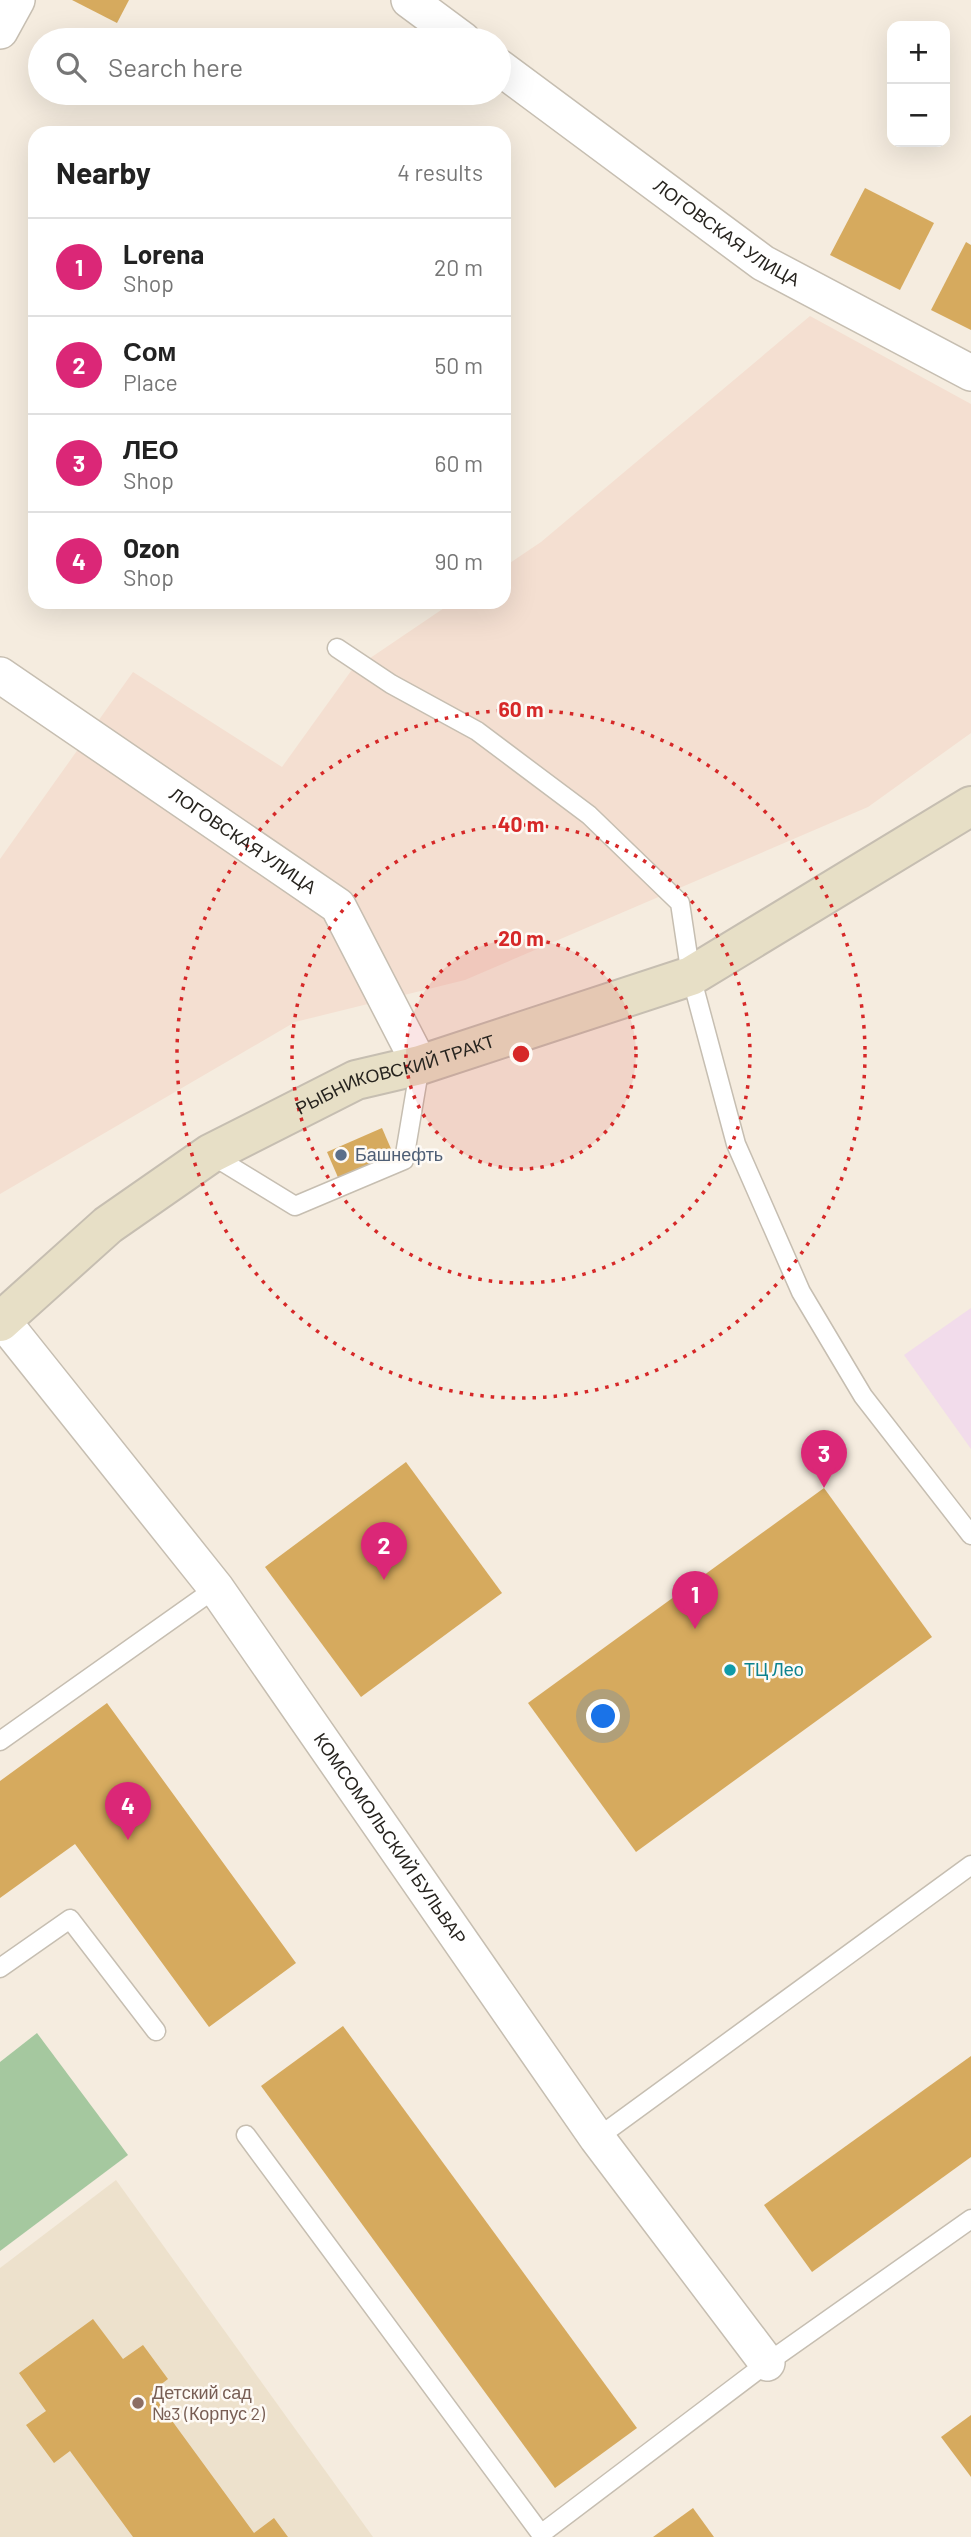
<!DOCTYPE html>
<html lang="en">
<head>
<meta charset="utf-8">
<style>
  :root { --surface:#fff; --page:#f6f6f6; --text:#222; --muted:#767676; --line:#e0e0e0; --accent:#db2777 }
  body { margin:0; font-family:Barlow,sans-serif; background:var(--page); color:var(--text) }
  .controls { position:absolute; right:21px; top:21px; display:grid; overflow:hidden; border-radius:14px; box-shadow:0 7px 28px #0002 }
  .controls button { width:63px; height:63px; display:grid; place-items:center; padding:0; border:0; border-bottom:2px solid var(--line); background:var(--surface); color:var(--text); font:35px sans-serif }
  .you { position:absolute; left:604px; top:1717px; width:24px; height:24px; margin:-18px; border:5px solid #fff; border-radius:50%; background:#1a73e8; box-shadow:0 0 0 10px #1a73e833 }
  .badge { display:grid; place-items:center; width:46px; height:46px; border-radius:50%; background:var(--accent); color:#fff; font-size:23px; font-weight:700 }
  .pin { position:absolute; translate:-50% -58px; filter:drop-shadow(0 2px 4px #0008) }
  .pin::after { content:''; position:absolute; top:37px; width:24px; height:21px; background:inherit; clip-path:polygon(0 0,100% 0,50% 100%) }
  .list { margin:0; padding:0; list-style:none }
  h2 { display:flex; justify-content:space-between; align-items:center; height:91px; margin:0; padding:0 28px; font-size:30px }
  h2 small { font-size:23px; font-weight:400; color:var(--muted) }
  .list li { display:grid; grid-template-columns:46px 1fr auto; gap:21px; align-items:center; box-sizing:border-box; height:98px; padding:0 28px; border-top:2px solid var(--line) }
  .list b { display:block; font-size:26px; white-space:nowrap }
  .list p { margin:0; font-size:23px; white-space:nowrap; color:var(--muted) }
  .list em { font-size:23px; font-style:normal; color:var(--muted) }
  .icon { flex:none; width:38px; height:38px; fill:none; stroke:currentColor; stroke-width:2; stroke-linecap:round; stroke-linejoin:round }
  .map { position:relative; flex:none; width:971px; height:2537px; overflow:hidden }
  .search { position:absolute; background:var(--surface); box-shadow:0 7px 28px #0002; left:28px; top:28px; width:483px; height:77px; display:flex; align-items:center; gap:18px; box-sizing:border-box; padding:0 24px; border-radius:38px; color:var(--muted); font-size:26px }
  .panel { position:absolute; background:var(--surface); box-shadow:0 7px 28px #0002; left:28px; top:126px; width:483px; height:483px; border-radius:21px }
  .map>svg:first-child { display:block }
  .commercial { fill:#f2dceb }
  .industrial { fill:#f4dfd1 }
  .built { fill:#ede1cc }
  .green { fill:#a5c89f }
  .building { fill:#d6aa5e }
  .lines { fill:none; stroke-linecap:round; stroke-linejoin:round }
  .lane-casing { stroke:#c6beb1; stroke-width:21 }
  .street-casing { stroke:#c6beb1; stroke-width:38 }
  .secondary-casing { stroke:#c6beb1; stroke-width:42 }
  .lane { stroke:#fff; stroke-width:18 }
  .street { stroke:#fff; stroke-width:35 }
  .secondary { stroke:#e7dfc6; stroke-width:38 }
  .ring { fill:none; stroke:#d62828; stroke-width:3.5; stroke-dasharray:3.5 7 }
  .service-dot { fill:#5c6f8a; stroke:#fefaf5; stroke-width:2.5 }
  .culture-dot { fill:#0f9aa8; stroke:#fefaf5; stroke-width:2.5 }
  .education-dot { fill:#8d6e63; stroke:#fefaf5; stroke-width:2.5 }
  .labels { text-anchor:middle; stroke-width:5; stroke-linejoin:round; paint-order:stroke }
  .street-label { font-size:18px; fill:#27241f; stroke:#fefaf5 }
  .service-label { font-size:18px; fill:#4e5e75; stroke:#fefaf5; text-anchor:start }
  .culture-label { font-size:18px; fill:#0d838f; stroke:#fefaf5; text-anchor:start }
  .education-label { font-size:18px; fill:#785e54; stroke:#fefaf5; text-anchor:start }
  .centre { fill:#d62828; stroke:#fefaf5; stroke-width:3.5 }
  .ring-label { font-size:21px; text-anchor:middle; font-weight:bold; fill:#d62828; stroke:#fefaf5; stroke-width:5; stroke-linejoin:round; paint-order:stroke }
</style>
</head>
<body>
<div class="map">
<svg width="971" height="2537" viewBox="0 0 971 2537">
  <rect width="100%" height="100%" fill="#f5ecdf"/>
  <polygon class="commercial" points="971,1308 971,1449 904,1355"/>
  <polygon class="industrial" points="810,316 971,404 971,733 868,807 465,980 295,1022 0,1194 0,859 133,672 282,767 351,671 453,602 504,602 504,567 541,542"/>
  <polygon class="built" points="116,2180 373,2537 0,2537 0,2268"/>
  <polygon class="green" points="37,2033 128,2155 0,2251 0,2062"/>
  <g class="building">
    <polygon points="72,0 129,0 117,23"/>
    <polygon points="865,188 934,223 900,290 830,255"/>
    <polygon points="966,242 971,245 971,330 931,310"/>
    <polygon points="382,1128 395,1158 340,1182 327,1152"/>
    <polygon points="406,1462 502,1593 361,1697 265,1567"/>
    <polygon points="824,1488 932,1637 636,1852 528,1703"/>
    <polygon points="107,1703 296,1963 209,2027 75,1844 0,1898 0,1781"/>
    <polygon points="343,2026 637,2428 555,2488 261,2086"/>
    <polygon points="971,2056 971,2157 812,2272 764,2205"/>
    <polygon points="93,2319 123,2359 143,2345 168,2379 151,2392 254,2533 274,2518 288,2537 133,2537 70,2451 54,2463 26,2425 46,2411 19,2373"/>
    <polygon points="971,2415 971,2477 941,2437"/>
    <polygon points="693,2508 714,2537 653,2537"/>
  </g>
  <g class="lines">
    <g class="lane-casing">
      <g id="lane">
        <polyline points="337,648 391,684 477,731 589,815 680,903 691,976 736,1144 801,1292 863,1396 971,1535"/>
        <polyline points="210,1154 295,1206 404,1160 420,1065"/>
        <polyline points="0,1741 216,1588"/>
        <polyline points="0,1968 70,1919 156,2031"/>
        <polyline points="246,2135 541,2534 767,2363 971,2219"/>
        <polyline points="597,2138 971,1865"/>
      </g>
    </g>
    <g class="street-casing">
      <g id="street">
        <polyline points="409,0 463,40"/>
        <polyline points="0,31 17,0"/>
        <path id="s1" d="M499,67L763,263L971,373"/>
        <path id="s2" d="M0,675L338,906L420,1065"/>
        <path id="s3" d="M2,1320L216,1588L597,2138L767,2363"/>
      </g>
    </g>
    <g class="secondary-casing">
      <g id="secondary">
        <path id="s4" d="M0,1322L108,1225L210,1154L356,1080L420,1065L691,976L971,806"/>
      </g>
    </g>
    <use href="#lane" class="lane"/>
    <use href="#street" class="street"/>
    <use href="#secondary" class="secondary"/>
  </g>
  <circle cx="521" cy="1054" r="115" fill="#d62828" fill-opacity=".12"/>
  <g class="ring">
    <circle cx="521" cy="1054" r="115"/>
    <circle cx="521" cy="1054" r="229"/>
    <circle cx="521" cy="1054" r="344"/>
  </g>
  <circle class="service-dot" cx="341" cy="1155" r="7"/>
  <circle class="culture-dot" cx="730" cy="1670" r="7"/>
  <circle class="education-dot" cx="138" cy="2403" r="7"/>
  <g class="labels">
    <g class="street-label">
      <text dy="6" stroke="none"><textPath href="#s1" startOffset="282">ЛОГОВСКАЯ УЛИЦА</textPath></text>
      <text dy="6" stroke="none"><textPath href="#s2" startOffset="294">ЛОГОВСКАЯ УЛИЦА</textPath></text>
      <text dy="6" stroke="none"><textPath href="#s4" startOffset="472">РЫБНИКОВСКИЙ ТРАКТ</textPath></text>
      <text dy="6" stroke="none"><textPath href="#s3" startOffset="648">КОМСОМОЛЬСКИЙ БУЛЬВАР</textPath></text>
    </g>
    <g class="service-label">
      <text x="355" y="1161">Башнефть</text>
    </g>
    <g class="culture-label">
      <text x="744" y="1676">ТЦ Лео</text>
    </g>
    <g class="education-label">
      <text x="152" y="2399">Детский сад<tspan x="152" dy="21">№3 (Корпус 2)</tspan></text>
    </g>
  </g>
  <circle cx="521" cy="1054" r="10" class="centre"/>
  <g class="ring-label">
    <text x="521" y="717">60 m</text>
    <text x="521" y="832">40 m</text>
    <text x="521" y="946">20 m</text>
  </g>
</svg>
<div class="controls">
<button>+</button>
<button>−</button>
</div>
<div class="you"></div>
<div class="pin badge" style="left:695px;top:1629px">1</div>
<div class="pin badge" style="left:384px;top:1580px">2</div>
<div class="pin badge" style="left:824px;top:1488px">3</div>
<div class="pin badge" style="left:128px;top:1840px">4</div>
<div class="search"><svg class="icon" aria-label="search" viewBox="0 0 24 24"><circle cx="10" cy="10" r="6"/><path d="M15 15l6 6"/></svg>Search here</div>
<section class="panel">
<h2>Nearby<small>4 results</small></h2>
<ul class="list">
<li><span class="badge">1</span><div><b>Lorena</b><p>Shop</p></div><em>20 m</em></li>
<li><span class="badge">2</span><div><b>Сом</b><p>Place</p></div><em>50 m</em></li>
<li><span class="badge">3</span><div><b>ЛЕО</b><p>Shop</p></div><em>60 m</em></li>
<li><span class="badge">4</span><div><b>Ozon</b><p>Shop</p></div><em>90 m</em></li>
</ul>
</section>
</div>
</body>
</html>
